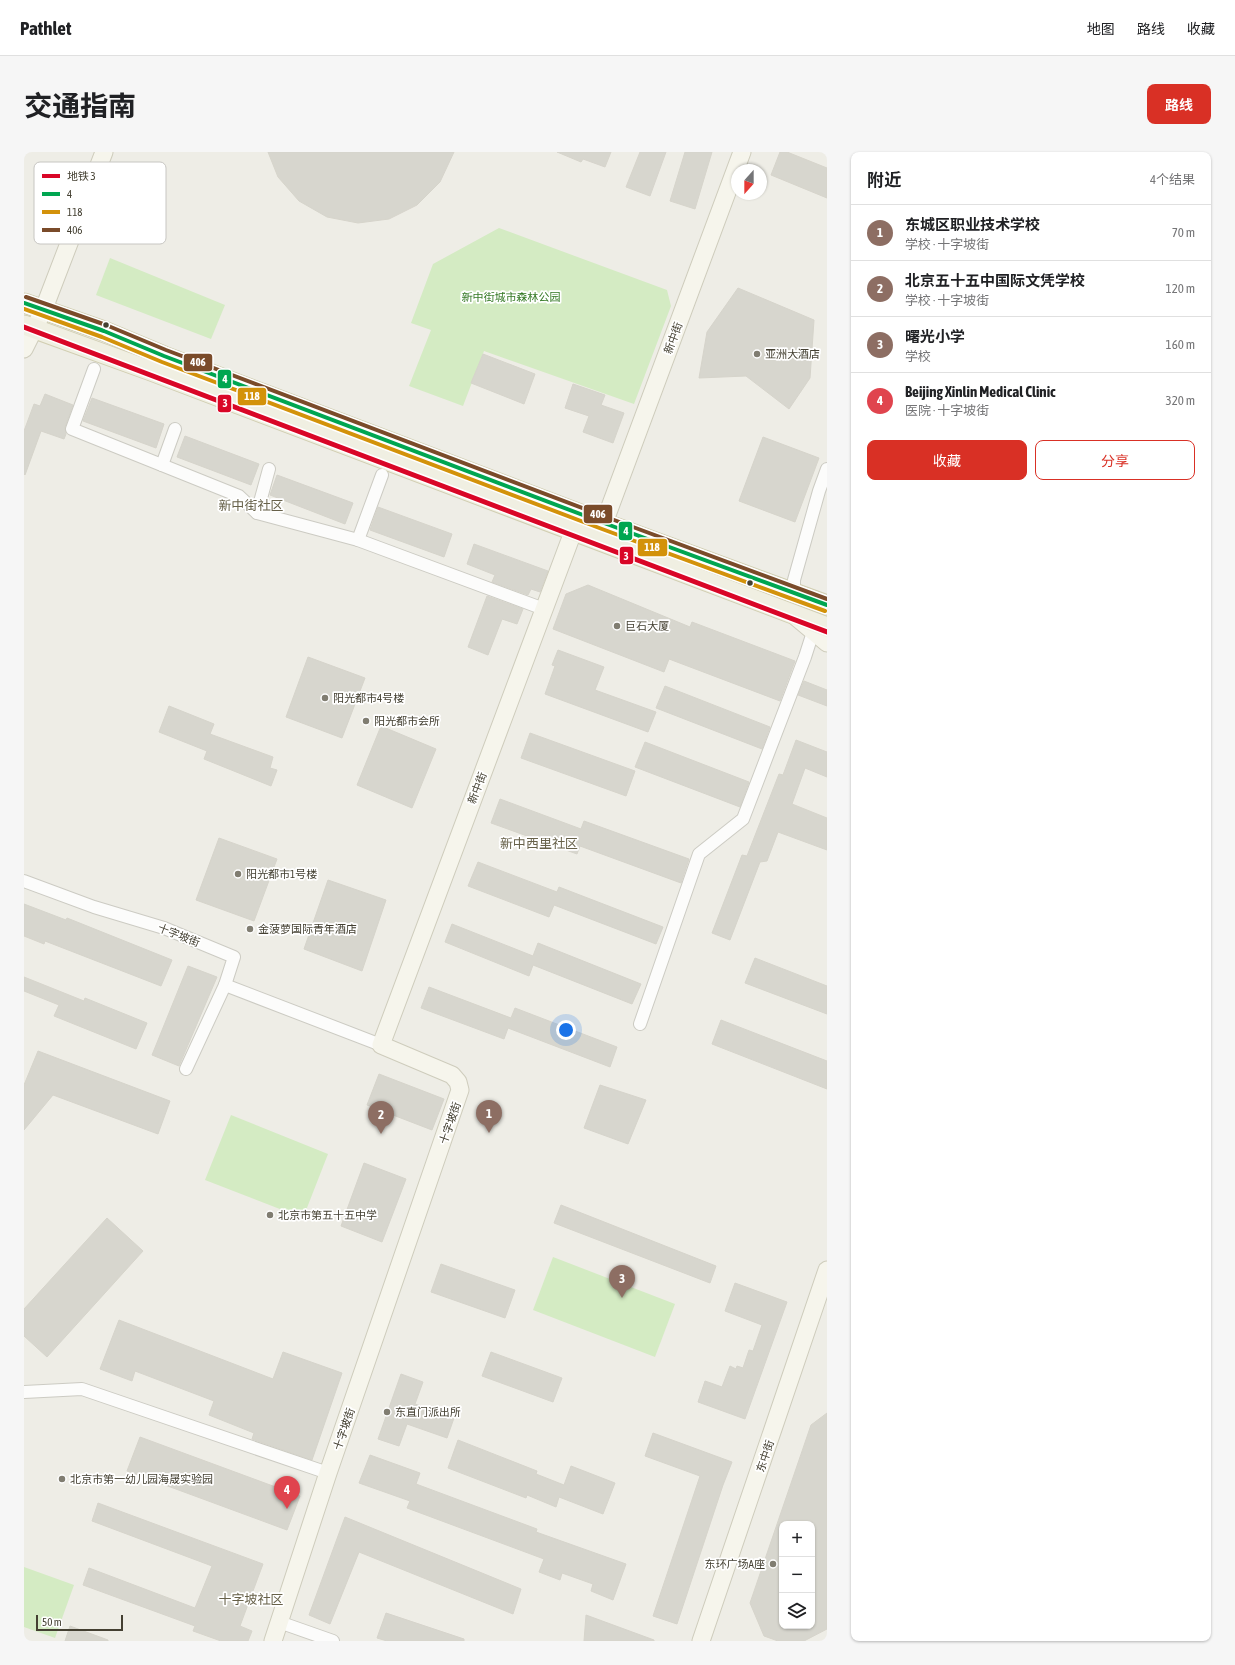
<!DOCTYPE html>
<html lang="zh">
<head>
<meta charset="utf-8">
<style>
  :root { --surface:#fff; --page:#f6f6f6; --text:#202124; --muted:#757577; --line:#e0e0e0; --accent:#d93025 }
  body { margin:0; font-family:"Asap Condensed","Noto Sans SC",sans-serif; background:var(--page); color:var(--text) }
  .controls { position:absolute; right:12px; bottom:12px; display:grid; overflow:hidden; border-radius:8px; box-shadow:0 1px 3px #0004 }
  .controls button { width:36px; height:36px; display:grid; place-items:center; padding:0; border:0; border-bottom:1px solid var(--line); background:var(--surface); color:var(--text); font:20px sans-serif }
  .compass { position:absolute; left:707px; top:12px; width:36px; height:36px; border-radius:50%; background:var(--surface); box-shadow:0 1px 3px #0004; rotate:201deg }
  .scale { position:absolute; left:12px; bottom:10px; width:87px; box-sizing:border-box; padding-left:4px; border:2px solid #444032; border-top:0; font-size:11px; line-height:14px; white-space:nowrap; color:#444032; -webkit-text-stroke:3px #fff; paint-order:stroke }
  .you { position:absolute; left:542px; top:878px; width:14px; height:14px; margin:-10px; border:3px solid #fff; border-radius:50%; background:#1a73e8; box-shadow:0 0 0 6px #1a73e833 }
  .badge { display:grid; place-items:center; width:26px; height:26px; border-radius:50%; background:var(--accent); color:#fff; font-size:13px; font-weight:700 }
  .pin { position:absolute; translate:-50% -33px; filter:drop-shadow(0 1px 2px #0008) }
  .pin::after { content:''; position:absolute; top:21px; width:14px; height:12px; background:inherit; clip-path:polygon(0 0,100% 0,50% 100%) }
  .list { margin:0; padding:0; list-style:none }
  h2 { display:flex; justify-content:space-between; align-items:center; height:52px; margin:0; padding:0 16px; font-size:17px }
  h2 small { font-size:13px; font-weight:400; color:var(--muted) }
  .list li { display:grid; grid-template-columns:26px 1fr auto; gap:12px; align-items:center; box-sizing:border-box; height:56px; padding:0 16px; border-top:1px solid var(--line) }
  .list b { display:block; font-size:15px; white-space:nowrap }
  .list p { margin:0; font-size:13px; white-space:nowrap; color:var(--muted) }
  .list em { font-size:13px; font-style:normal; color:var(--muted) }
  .actions { display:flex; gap:8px; padding:12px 16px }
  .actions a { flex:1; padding:9px 0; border:1px solid var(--accent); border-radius:8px; text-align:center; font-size:14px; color:var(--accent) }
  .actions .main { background:var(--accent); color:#fff }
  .icon { flex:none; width:22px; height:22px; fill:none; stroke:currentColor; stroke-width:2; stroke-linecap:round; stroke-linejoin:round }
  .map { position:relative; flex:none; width:803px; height:1489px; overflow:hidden; border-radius:8px }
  header { display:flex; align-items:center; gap:24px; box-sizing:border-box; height:56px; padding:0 20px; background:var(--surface); border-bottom:1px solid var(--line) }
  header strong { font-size:19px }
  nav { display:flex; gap:22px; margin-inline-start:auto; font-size:14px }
  .intro { display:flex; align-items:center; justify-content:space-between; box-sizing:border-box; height:96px; padding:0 24px }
  h1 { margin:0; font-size:28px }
  .button { padding:10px 18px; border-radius:8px; background:var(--accent); color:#fff; font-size:14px; font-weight:700 }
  main { display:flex; gap:24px; padding:0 24px }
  aside { flex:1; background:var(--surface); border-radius:8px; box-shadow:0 1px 3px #0004 }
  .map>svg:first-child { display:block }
  .green { fill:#d4ebc3 }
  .building { fill:#d7d6ce; stroke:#d6d4cb; fill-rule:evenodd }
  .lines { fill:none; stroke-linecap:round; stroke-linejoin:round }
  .street-casing { stroke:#cccbc3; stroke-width:14 }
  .secondary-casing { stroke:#ceccbc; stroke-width:19 }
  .primary-casing { stroke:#d1ceb2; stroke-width:21 }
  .street { stroke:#fcfcfb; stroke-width:12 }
  .secondary { stroke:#f6f5ec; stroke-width:17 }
  .primary { stroke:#f0efe2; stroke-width:19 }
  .bus-1-casing { stroke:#fff; stroke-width:7 }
  .bus-2-casing { stroke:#fff; stroke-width:7 }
  .bus-3-casing { stroke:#fff; stroke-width:7 }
  .bus-1 { stroke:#00a651; stroke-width:4 }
  .bus-2 { stroke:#d3920a; stroke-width:4 }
  .bus-3 { stroke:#7a4b2a; stroke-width:4 }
  .metro-1-casing { stroke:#fff; stroke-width:8 }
  .metro-1 { stroke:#d90627; stroke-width:5 }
  .bus-dot { fill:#444032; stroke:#fff; stroke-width:1.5 }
  .poi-dot { fill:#807d71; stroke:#fff; stroke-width:1.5 }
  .labels { text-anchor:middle; stroke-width:3.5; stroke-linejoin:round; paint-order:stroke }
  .park-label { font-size:11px; fill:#337823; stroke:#fff }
  .street-label { font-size:11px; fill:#444032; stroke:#fff }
  .poi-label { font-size:11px; fill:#444032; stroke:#fff; text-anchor:start }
  .quarter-label { font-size:13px; fill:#676149; stroke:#fff }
  .key { fill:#fff; stroke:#c7c6c2; stroke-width:1 }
  .key-label { font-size:11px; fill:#444032 }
  .line-badge { stroke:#fff; stroke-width:1.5 }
  .badge-label { font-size:11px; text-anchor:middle; font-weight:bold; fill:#fff }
</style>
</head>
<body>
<header>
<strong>Pathlet</strong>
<nav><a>地图</a><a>路线</a><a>收藏</a></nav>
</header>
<div class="intro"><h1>交通指南</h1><a class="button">路线</a></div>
<main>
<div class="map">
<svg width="803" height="1489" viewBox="0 0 803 1489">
  <rect width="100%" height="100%" fill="#eeede6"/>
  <g class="green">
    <polygon points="475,76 643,138 647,154 610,252 460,199 439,254 385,234 407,178 387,171 409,112"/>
    <polygon points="86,106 201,153 187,187 72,143"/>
    <polygon points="207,963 304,1002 279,1066 181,1028"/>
    <polygon points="529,1105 651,1152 631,1205 509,1158"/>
    <polygon points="0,1415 50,1433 31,1486 0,1475"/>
  </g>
  <g class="building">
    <polygon points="244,0 430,0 416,30 393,53 365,67 334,71 303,65 275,49 254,25"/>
    <polygon points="533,0 587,0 581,15 559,7 557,10"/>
    <polygon points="616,0 642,0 626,44 602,35"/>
    <polygon points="661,0 688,0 671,57 646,49"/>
    <polygon points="756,0 763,0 803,16 803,46 747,23"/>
    <polygon points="714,136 790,168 786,226 765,257 722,224 675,226 683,180"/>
    <polygon points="459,202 511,222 500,252 447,231"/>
    <polygon points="549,232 581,243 577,253 600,261 589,291 559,280 565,264 541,256"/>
    <polygon points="21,242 49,253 41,275 42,282 40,287 17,279 1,323 0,322 0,279 10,252 16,254"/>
    <polygon points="68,246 140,272 132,296 59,269"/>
    <polygon points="161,284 235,312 227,333 153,305"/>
    <polygon points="739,285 795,306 771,370 715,349"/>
    <polygon points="253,323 329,351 321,372 246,343"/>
    <polygon points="354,355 428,382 420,405 346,378"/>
    <polygon points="450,392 524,419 516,440 507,437 504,443 468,430 471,423 443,412"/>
    <polygon points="564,433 666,475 668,470 771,509 756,549 645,507 640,520 529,477 542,442"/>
    <polygon points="463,444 499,457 493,472 478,467 464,503 444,495"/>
    <polygon points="534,498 580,515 571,538 632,560 624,580 521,542 531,514 528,513"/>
    <polygon points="284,505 341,526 318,586 262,565"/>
    <polygon points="780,529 803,538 803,554 774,543"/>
    <polygon points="641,534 746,575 738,597 632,556"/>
    <polygon points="145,554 190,572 186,582 249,605 246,616 253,618 247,634 180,607 183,599 135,580"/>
    <polygon points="357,574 412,597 388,656 333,633"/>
    <polygon points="506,581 611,619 602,644 497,606"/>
    <polygon points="772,588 803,600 803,625 781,616 768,652 803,666 803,698 754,680 743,709 736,710 706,788 688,781 718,703 723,704 755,622 759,623"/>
    <polygon points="621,590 725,630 716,655 611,615"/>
    <polygon points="476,647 557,677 560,669 665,707 657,731 556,694 553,702 467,671"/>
    <polygon points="195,686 253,707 230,769 172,748"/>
    <polygon points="454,710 533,740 535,735 639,775 632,792 530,753 525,765 444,734"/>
    <polygon points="304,728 362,748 338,819 280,797"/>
    <polygon points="0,752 42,768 43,766 148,808 137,834 21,789 20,792 0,784"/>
    <polygon points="428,772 509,804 514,791 617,832 608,852 509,813 505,824 421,790"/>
    <polygon points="731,806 803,834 803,862 721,831"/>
    <polygon points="164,814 193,825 155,914 128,903"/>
    <polygon points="0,825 60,849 61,846 123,871 112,897 30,864 35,853 0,839"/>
    <polygon points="405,835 487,866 491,856 593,895 586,915 484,876 480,887 397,856"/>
    <polygon points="697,868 803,909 803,937 688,892"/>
    <polygon points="14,899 146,949 134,982 29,943 0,978 0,933"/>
    <polygon points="355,922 420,947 408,978 343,953"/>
    <polygon points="576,933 622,948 604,992 560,976"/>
    <polygon points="340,1011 382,1027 358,1090 317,1074"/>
    <polygon points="537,1053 692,1114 686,1131 530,1071"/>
    <polygon points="83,1066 119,1099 23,1205 0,1184 0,1157"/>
    <polygon points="417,1112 491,1138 481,1166 407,1140"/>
    <polygon points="711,1131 763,1150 721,1267 674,1250 681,1229 698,1235 706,1214 712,1217 713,1214 719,1216 725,1198 729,1199 738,1173 701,1159"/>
    <polygon points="95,1168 249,1227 259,1200 318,1221 288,1308 228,1287 230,1281 185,1263 190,1249 111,1219 108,1229 76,1217"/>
    <polygon points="467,1200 538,1226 529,1250 458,1224"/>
    <polygon points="377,1222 399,1230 391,1252 430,1266 423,1286 383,1272 375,1294 354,1287"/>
    <path d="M803,1261V1477L780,1489H754L740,1484L726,1451L787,1273ZM758,1372H788V1474H758Z"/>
    <polygon points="629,1281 708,1310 699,1333 653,1472 629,1464 676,1324 621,1304"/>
    <polygon points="116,1285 276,1344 263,1378 103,1319"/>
    <polygon points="434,1288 513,1319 512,1322 540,1333 547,1314 591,1331 579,1362 535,1345 532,1355 503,1343 502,1346 424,1316"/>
    <polygon points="346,1303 396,1321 392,1332 513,1377 512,1380 602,1412 589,1448 567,1439 569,1432 538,1421 536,1428 515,1420 520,1407 383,1356 386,1349 335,1331"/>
    <polygon points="74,1351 239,1412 216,1474 228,1479 224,1489 197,1489 169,1479 171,1474 59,1433 65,1416 171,1456 188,1414 68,1369"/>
    <polygon points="321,1365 497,1437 489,1462 335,1400 306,1472 285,1463"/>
    <polygon points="362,1461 440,1487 440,1489 363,1489 353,1486"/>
    <polygon points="562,1463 630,1488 630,1489 560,1489"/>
    <polygon points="46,1474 84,1488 84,1489 41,1489"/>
  </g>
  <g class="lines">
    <g class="street-casing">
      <g id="street">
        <polyline points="70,217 48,277 215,344 233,361 334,388 358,323"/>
        <polyline points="138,313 151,277"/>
        <polyline points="233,361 245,317"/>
        <polyline points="334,388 520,457"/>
        <polyline points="770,441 770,428 795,339 803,317"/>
        <polyline points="0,729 70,755 140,776 210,805 201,833 162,917"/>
        <polyline points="201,833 357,893"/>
        <polyline points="616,872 675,702 719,667 781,505 789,480"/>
        <polyline points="0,1240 58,1237 304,1321"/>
        <polyline points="255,1470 309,1489"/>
      </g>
    </g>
    <g class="secondary-casing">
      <g id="secondary">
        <polyline points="0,197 19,159 80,0"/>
        <polyline points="580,371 718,0"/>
        <polyline points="772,465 803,491"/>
        <polyline points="249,1489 304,1321 436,938 434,930 428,923 357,893 549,380"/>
        <polyline points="677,1489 803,1118"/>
      </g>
    </g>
    <g class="primary-casing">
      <g id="primary">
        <polyline points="0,151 80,179 140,204 580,371 803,453"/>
        <polyline points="0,173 127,219 803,475"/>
      </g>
    </g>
    <use href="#street" class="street"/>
    <use href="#secondary" class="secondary"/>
    <use href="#primary" class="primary"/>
    <g class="bus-1-casing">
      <polyline id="bus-1" points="0,151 80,179 140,204 580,371 803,453"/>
    </g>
    <g class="bus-2-casing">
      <polyline id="bus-2" points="0,157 78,185 138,210 578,377 801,459"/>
    </g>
    <g class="bus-3-casing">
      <polyline id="bus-3" points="2,145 82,173 142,198 582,365 803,447"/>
    </g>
    <use href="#bus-1" class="bus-1"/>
    <use href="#bus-2" class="bus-2"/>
    <use href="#bus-3" class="bus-3"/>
    <g class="metro-1-casing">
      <polyline id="metro-1" points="0,175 803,480"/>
    </g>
    <use href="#metro-1" class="metro-1"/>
  </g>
  <g class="bus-dot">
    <circle cx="82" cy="173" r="3.5"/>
    <circle cx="726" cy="431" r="3.5"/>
  </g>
  <g class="poi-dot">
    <circle cx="733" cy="202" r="4"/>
    <circle cx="593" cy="474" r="4"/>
    <circle cx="301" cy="546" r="4"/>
    <circle cx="342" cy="569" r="4"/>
    <circle cx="214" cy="722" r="4"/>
    <circle cx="226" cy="777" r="4"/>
    <circle cx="246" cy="1063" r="4"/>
    <circle cx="363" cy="1260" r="4"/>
    <circle cx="38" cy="1327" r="4"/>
    <circle cx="749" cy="1412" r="4"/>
  </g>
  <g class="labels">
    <g class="park-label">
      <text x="487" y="149">新中街城市森林公园</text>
    </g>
    <g class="street-label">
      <text transform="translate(649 186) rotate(-70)" y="4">新中街</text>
      <text transform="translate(453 636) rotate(-69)" y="4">新中街</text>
      <text transform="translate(155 783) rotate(21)" y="4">十字坡街</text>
      <text transform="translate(426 971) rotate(-71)" y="4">十字坡街</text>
      <text transform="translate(320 1277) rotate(-71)" y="4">十字坡街</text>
      <text transform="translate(741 1304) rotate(-71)" y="4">东中街</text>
    </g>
    <g class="poi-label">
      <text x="741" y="206">亚洲大酒店</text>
      <text x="601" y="478">巨石大厦</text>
      <text x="309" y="550">阳光都市4号楼</text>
      <text x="350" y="573">阳光都市会所</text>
      <text x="222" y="726">阳光都市1号楼</text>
      <text x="234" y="781">金菠萝国际青年酒店</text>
      <text x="254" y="1067">北京市第五十五中学</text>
      <text x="371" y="1264">东直门派出所</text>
      <text x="46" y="1331">北京市第一幼儿园海晟实验园</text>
      <text x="741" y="1416" text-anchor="end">东环广场A座</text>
    </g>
    <g class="quarter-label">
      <text x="227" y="358">新中街社区</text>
      <text x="515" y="696">新中西里社区</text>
      <text x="227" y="1452">十字坡社区</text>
    </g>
  </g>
  <rect x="10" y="10" width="132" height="82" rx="6" class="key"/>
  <rect x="18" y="22" width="18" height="4" fill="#d90627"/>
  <rect x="18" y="40" width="18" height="4" fill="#00a651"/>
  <rect x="18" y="58" width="18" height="4" fill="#d3920a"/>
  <rect x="18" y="76" width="18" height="4" fill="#7a4b2a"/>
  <g class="key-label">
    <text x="43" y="28">地铁 3</text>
    <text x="43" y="46">4</text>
    <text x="43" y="64">118</text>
    <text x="43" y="82">406</text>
  </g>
  <g class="line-badge">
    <rect x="159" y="201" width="30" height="19" rx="4" fill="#7a4b2a"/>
    <rect x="193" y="217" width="15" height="20" rx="4" fill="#00a651"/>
    <rect x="213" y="235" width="30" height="19" rx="4" fill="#d3920a"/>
    <rect x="193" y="242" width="15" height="19" rx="4" fill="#d90627"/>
    <rect x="559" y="352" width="30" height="20" rx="4" fill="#7a4b2a"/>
    <rect x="594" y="369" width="15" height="20" rx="4" fill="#00a651"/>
    <rect x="613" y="386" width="31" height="19" rx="4" fill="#d3920a"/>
    <rect x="595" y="394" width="15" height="19" rx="4" fill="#d90627"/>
  </g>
  <g class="badge-label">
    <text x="174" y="214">406</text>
    <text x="201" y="231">4</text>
    <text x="228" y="248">118</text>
    <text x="201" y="255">3</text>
    <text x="574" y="366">406</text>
    <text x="602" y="383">4</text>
    <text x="628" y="399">118</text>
    <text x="602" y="408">3</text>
  </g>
</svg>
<div class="controls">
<button>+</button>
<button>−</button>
<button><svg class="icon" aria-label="layers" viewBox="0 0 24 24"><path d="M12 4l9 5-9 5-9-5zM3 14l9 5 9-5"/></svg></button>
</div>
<svg class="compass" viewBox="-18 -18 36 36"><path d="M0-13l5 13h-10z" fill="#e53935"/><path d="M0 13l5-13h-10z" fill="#757577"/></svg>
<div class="scale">50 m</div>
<div class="you"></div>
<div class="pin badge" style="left:465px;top:981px;background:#8d6e63">1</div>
<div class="pin badge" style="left:357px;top:982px;background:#8d6e63">2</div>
<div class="pin badge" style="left:598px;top:1146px;background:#8d6e63">3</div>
<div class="pin badge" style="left:263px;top:1357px;background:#e0444e">4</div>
</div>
<aside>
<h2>附近<small>4个结果</small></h2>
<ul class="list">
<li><span class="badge" style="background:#8d6e63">1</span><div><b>东城区职业技术学校</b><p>学校 · 十字坡街</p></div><em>70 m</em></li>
<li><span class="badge" style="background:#8d6e63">2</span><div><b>北京五十五中国际文凭学校</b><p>学校 · 十字坡街</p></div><em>120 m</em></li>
<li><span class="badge" style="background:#8d6e63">3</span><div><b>曙光小学</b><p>学校</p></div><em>160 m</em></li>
<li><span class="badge" style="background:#e0444e">4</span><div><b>Beijing Xinlin Medical Clinic</b><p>医院 · 十字坡街</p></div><em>320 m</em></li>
</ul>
<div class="actions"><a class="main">收藏</a><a>分享</a></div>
</aside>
</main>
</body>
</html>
